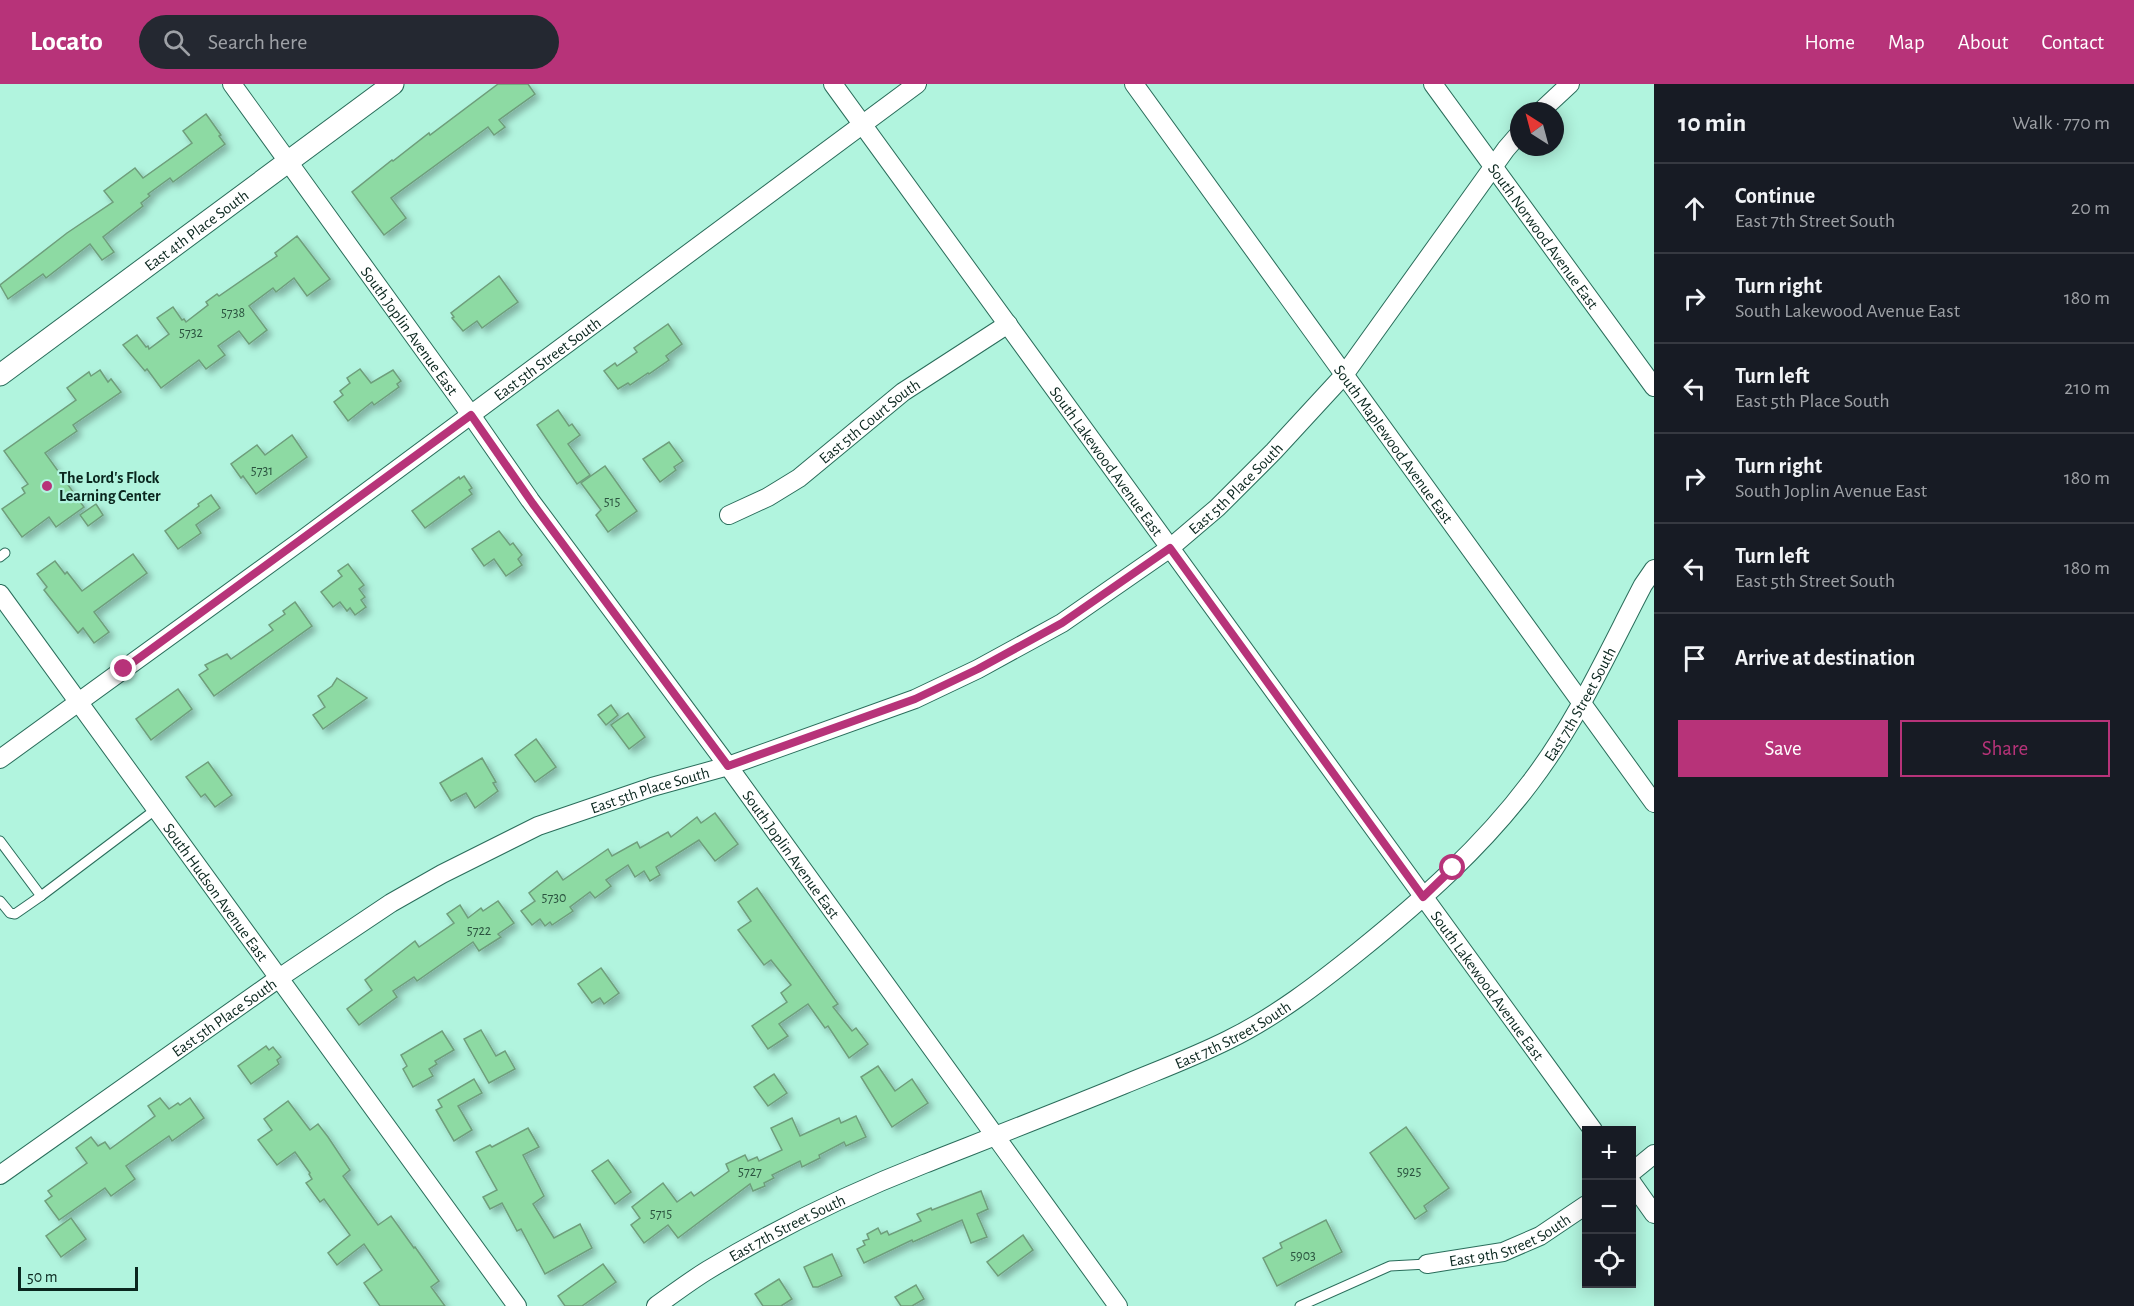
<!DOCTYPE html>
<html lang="en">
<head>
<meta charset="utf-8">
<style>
  :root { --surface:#171b24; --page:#242831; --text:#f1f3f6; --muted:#9ea1a6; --line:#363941; --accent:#b73379 }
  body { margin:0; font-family:"Alegreya Sans",sans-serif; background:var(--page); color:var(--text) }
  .controls { position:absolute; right:18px; bottom:18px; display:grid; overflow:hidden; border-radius:0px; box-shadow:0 3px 15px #0003 }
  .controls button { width:54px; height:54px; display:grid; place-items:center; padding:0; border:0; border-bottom:2px solid var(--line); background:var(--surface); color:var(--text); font:30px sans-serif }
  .compass { position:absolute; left:1510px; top:18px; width:54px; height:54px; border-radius:50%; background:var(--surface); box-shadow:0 3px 15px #0003; rotate:324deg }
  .scale { position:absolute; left:18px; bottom:15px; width:120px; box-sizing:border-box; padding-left:6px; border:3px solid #0a261e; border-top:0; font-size:16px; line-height:21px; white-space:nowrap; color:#0a261e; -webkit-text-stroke:4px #b1f4de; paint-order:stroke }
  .stop { position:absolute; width:18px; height:18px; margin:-14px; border:4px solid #b73379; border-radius:50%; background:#fff }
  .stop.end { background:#b73379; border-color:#fff; box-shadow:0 2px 6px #0008 }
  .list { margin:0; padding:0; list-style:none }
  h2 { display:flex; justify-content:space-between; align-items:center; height:78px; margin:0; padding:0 24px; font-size:26px }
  h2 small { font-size:20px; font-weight:400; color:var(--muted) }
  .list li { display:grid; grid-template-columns:39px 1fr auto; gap:18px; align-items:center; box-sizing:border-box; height:90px; padding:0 24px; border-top:2px solid var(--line) }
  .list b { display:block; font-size:22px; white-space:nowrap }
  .list p { margin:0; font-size:20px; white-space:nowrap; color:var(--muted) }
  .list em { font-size:20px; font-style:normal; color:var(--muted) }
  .actions { display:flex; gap:12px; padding:18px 24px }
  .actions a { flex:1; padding:14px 0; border:2px solid var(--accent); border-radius:0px; text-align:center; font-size:21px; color:var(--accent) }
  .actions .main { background:var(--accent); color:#fff }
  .icon { flex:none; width:33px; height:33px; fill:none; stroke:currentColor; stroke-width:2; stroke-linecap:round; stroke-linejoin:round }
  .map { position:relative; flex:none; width:1654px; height:1222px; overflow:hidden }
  header { display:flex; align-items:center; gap:36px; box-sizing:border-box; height:84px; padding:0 30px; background:var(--accent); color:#fff }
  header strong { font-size:28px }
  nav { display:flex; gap:33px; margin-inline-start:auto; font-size:21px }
  .search { width:420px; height:54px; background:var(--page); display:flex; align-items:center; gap:15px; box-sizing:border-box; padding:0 21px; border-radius:33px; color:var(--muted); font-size:22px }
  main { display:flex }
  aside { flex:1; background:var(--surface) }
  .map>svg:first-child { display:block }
  .building { fill:#8ddaa3; stroke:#6e9e7b; stroke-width:1.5; filter:url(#shadow) }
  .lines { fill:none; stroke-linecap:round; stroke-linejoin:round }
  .service-casing { stroke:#2a6d5b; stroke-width:11 }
  .minor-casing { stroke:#2a6d5b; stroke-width:20 }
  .tertiary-casing { stroke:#2a6d5b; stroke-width:23 }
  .service { stroke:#fff; stroke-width:9 }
  .minor { stroke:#fff; stroke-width:18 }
  .tertiary { stroke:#fff; stroke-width:21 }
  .route { stroke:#b73379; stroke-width:8 }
  .poi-dot { fill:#b73379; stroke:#b1f4de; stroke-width:2 }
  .labels { text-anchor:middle; stroke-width:4.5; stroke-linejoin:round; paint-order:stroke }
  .number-label { font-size:14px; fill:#2b533f }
  .street-label { font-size:16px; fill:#0a261e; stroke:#b1f4de }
  .poi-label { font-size:16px; font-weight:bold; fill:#0a261e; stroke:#b1f4de; text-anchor:start }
</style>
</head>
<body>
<header>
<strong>Locato</strong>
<div class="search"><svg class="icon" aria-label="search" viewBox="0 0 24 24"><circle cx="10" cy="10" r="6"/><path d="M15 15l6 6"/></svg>Search here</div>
<nav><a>Home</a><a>Map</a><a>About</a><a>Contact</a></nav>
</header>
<main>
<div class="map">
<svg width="1654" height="1222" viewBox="0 0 1654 1222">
  <defs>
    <filter id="shadow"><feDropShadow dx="4.5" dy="4.5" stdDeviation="3" flood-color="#0004"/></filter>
  </defs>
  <rect width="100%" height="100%" fill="#b1f4de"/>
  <g class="building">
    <polygon points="498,0 528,0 535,10 499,36 505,43 494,51 488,43 391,114 406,134 384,151 352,108 392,76 393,77 429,49 430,51"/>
    <polygon points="206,30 221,51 219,52 225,60 173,98 170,94 148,110 150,112 141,119 143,122 103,153 114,168 102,176 90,160 46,194 43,190 8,215 0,201 67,149 113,118 104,107 135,84 143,94 192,59 183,47"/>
    <polygon points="297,152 330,195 307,212 294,194 276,208 273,204 249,222 267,246 249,260 239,247 218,262 225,271 206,285 199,276 161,304 147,285 145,287 123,261 137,251 146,263 148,262 149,265 169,250 157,234 173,223 182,236 184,235 186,238 208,221 206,218 217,210 219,212 277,172 275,169"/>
    <polygon points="499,192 518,218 482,244 477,237 463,247 452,234 454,233 451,229"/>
    <polygon points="668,240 682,260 666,272 669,276 649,290 648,289 630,301 628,299 618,305 604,287 615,279 617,282 637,268 634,264"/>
    <polygon points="360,285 371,299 393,286 401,297 397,300 399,303 374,321 372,318 348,337 334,318 343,311 340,307 350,299 347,294"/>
    <polygon points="100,286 108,298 111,295 121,308 73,341 77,347 45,369 84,423 56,443 49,433 22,453 2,425 25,409 22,404 28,400 4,367 76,316 67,304 89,288 91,292"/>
    <polygon points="558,326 569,342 572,340 580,351 568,360 590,391 577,400 537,341"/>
    <polygon points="292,351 307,373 256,410 243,392 241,394 231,380 257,361 265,371"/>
    <polygon points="669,358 683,377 674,383 676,386 660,398 643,375"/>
    <polygon points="605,382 637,427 608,448 596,431 601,426 581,399"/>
    <polygon points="464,392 472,404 469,406 472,410 425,444 412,427 459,393 460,395"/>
    <polygon points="211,411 220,424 196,441 201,449 178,465 165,447 199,422 198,420"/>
    <polygon points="96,420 103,431 88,442 80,431"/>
    <polygon points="499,447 510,461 513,459 522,471 518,475 522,481 506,492 494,475 484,482 472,465"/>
    <polygon points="133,470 147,489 94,528 109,548 94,559 83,544 78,549 44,506 47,503 37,490 55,477 65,490 67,488 82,507"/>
    <polygon points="348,480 364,501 359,505 365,513 361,516 366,523 355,531 350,524 347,527 340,518 333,523 321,508 342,492 338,487"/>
    <polygon points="295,518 312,542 214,612 199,591 208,585 205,581 227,570 231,575 273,546 269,541 285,530 283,527"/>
    <polygon points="337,594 367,614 323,645 313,631 325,623 318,612 332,602"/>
    <polygon points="178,605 192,625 151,656 136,635"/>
    <polygon points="611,621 618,631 606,641 598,631"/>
    <polygon points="628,629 645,653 629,665 611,641"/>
    <polygon points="536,655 556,683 535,698 515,671"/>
    <polygon points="482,674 496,698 493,699 498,707 475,724 466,709 451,717 440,699"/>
    <polygon points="208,678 232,711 215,723 205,710 201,713 186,693"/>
    <polygon points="715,729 738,760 715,777 699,756 656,783 660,791 650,797 644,787 635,793 628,781 606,796 611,802 595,814 590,808 570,823 573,827 552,841 550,838 545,842 540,835 532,841 521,827 535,817 529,809 557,787 563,796 608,765 612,772 637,758 640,764 668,748 671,753 697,733 701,739"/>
    <polygon points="757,804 838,920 833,923 852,947 856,944 868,960 849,974 828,942 825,944 808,920 779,940 788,952 768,965 752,942 787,918 781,909 791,901 771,876 764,881 738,846 751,837 738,818"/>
    <polygon points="498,817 514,839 498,850 501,853 479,867 473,858 417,897 414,893 393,907 397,913 359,941 347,925 372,906 365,896 415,857 419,863 454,839 447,830 460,821 468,834 481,824 483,827"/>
    <polygon points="601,884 619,909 604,920 600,914 592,919 578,900"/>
    <polygon points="481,946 496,972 505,967 515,985 489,999 464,955"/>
    <polygon points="442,947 454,966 435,977 437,980 429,985 433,992 413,1003 403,985 407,982 401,971"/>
    <polygon points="266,962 269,966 273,963 281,973 277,976 279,980 251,1000 238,982"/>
    <polygon points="878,982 895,1007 912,995 928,1019 892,1043 861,993"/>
    <polygon points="774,990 787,1009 768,1022 754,1003"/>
    <polygon points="474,995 482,1009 458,1022 472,1046 454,1057 436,1026 442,1023 438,1016"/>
    <polygon points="160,1014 169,1025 178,1019 180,1021 190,1014 204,1034 172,1057 169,1052 126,1082 135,1095 111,1112 105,1104 59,1136 45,1117 52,1112 48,1107 87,1079 76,1064 91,1053 98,1062 105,1058 110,1065 155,1032 148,1022"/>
    <polygon points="288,1017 310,1046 318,1040 328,1053 350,1086 343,1092 378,1141 391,1132 414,1164 415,1163 439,1197 431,1203 445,1222 380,1222 364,1199 382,1186 364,1160 337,1181 328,1169 350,1151 324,1115 320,1118 306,1099 312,1095 309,1090 310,1089 295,1068 277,1081 258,1056 272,1046 264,1035"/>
    <polygon points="856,1032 866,1053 846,1062 844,1058 819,1071 820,1074 802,1083 800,1077 772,1091 774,1094 764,1099 765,1102 753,1107 750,1100 678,1154 668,1141 644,1159 631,1141 640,1134 632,1123 663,1099 677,1118 691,1108 694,1112 729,1087 726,1080 745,1071 748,1077 757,1073 759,1077 782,1066 771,1044 792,1034 800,1052 839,1034 841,1039"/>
    <polygon points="1406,1043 1449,1104 1424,1122 1427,1127 1415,1135 1370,1069"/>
    <polygon points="528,1044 539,1063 523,1071 544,1112 533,1120 554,1154 580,1140 592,1164 545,1190 521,1145 517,1147 502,1119 490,1125 483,1113 497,1106 476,1068 490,1061 492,1063"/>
    <polygon points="608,1076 631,1108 615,1120 592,1087"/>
    <polygon points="981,1107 988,1125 977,1130 987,1153 971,1159 962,1136 913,1158 912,1156 864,1179 857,1165 865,1161 863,1157 869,1155 867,1150 878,1144 881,1150 887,1147 889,1151 921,1137 917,1130 931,1124 932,1126"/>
    <polygon points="71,1134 86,1155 61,1173 46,1152"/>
    <polygon points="1326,1136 1342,1168 1277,1202 1263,1174 1282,1164 1280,1159"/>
    <polygon points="1023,1151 1033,1166 998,1192 987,1178"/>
    <polygon points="832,1170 842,1192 818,1203 813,1203 804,1183"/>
    <polygon points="603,1180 616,1198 582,1222 565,1222 558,1212"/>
    <polygon points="779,1195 792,1215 781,1222 763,1222 755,1210"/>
    <polygon points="916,1201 924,1215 912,1222 901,1222 895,1213"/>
  </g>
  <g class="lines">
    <g class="service-casing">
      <g id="service">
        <polyline points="0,473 5,469"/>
        <polyline points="0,757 41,812 155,726"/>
        <polyline points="0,817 10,829 15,830 41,812"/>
        <polyline points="1300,1222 1390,1182 1427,1180"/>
      </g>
    </g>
    <g class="minor-casing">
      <g id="minor">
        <path id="s1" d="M232,0L471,331L530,416L728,682L1118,1222"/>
        <path id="s2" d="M833,0L1593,1046"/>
        <path id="s3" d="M1134,0L1654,719"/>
        <path id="s4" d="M1433,0L1654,303"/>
        <polyline points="1541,27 1570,0"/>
        <path id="s5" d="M729,431L768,413L799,394L903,308L1008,240"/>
        <path id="s6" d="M0,510L517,1222"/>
        <path id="s7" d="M0,675L302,456L917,0"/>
        <polyline points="1632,1088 1654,1070"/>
        <path id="s8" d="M0,1091L279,894L391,819L442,790L538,742L652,703L728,682L915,615L978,585L1062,539L1170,464L1217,424L1274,367L1344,291L1506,65L1519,50"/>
        <polyline points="1632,1099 1654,1130"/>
        <path id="s9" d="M1427,1180L1503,1168L1540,1152L1586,1121"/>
        <path id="s10" d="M656,1222C673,1210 690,1197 708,1186C776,1145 850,1109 924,1080C990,1054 1057,1028 1123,1001C1159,986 1194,973 1228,956C1275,933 1318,900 1359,867C1421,817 1482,763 1530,699C1576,639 1608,568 1643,501L1654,485"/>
      </g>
    </g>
    <g class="tertiary-casing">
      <g id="tertiary">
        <path id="s11" d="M0,291L393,0"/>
      </g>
    </g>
    <use href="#service" class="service"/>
    <use href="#minor" class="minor"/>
    <use href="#tertiary" class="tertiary"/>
  </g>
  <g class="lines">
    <polyline class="route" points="124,585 471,331 533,420 728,682 915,615 978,585 1062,539 1170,464 1423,813 1453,784"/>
  </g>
  <circle class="poi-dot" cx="47" cy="402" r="6"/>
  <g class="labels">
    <g class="number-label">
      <text x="233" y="233">5738</text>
      <text x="191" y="253">5732</text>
      <text x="262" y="391">5731</text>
      <text x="612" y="422">515</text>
      <text x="554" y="818">5730</text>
      <text x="479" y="851">5722</text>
      <text x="750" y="1092">5727</text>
      <text x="1409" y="1092">5925</text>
      <text x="661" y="1134">5715</text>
      <text x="1303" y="1176">5903</text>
    </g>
    <g class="street-label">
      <text dy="6" stroke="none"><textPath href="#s11" startOffset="244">East 4th Place South</textPath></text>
      <text dy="6" stroke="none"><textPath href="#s4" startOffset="188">South Norwood Avenue East</textPath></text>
      <text dy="6" stroke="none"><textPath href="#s1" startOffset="304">South Joplin Avenue East</textPath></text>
      <text dy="6" stroke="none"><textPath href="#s7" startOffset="678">East 5th Street South</textPath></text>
      <text dy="6" stroke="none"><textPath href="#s5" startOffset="170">East 5th Court South</textPath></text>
      <text dy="6" stroke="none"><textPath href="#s3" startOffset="444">South Maplewood Avenue East</textPath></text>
      <text dy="6" stroke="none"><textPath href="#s2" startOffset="466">South Lakewood Avenue East</textPath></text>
      <text dy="6" stroke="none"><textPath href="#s8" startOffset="1426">East 5th Place South</textPath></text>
      <text dy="6" stroke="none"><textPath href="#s10" startOffset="1125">East 7th Street South</textPath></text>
      <text dy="6" stroke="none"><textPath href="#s8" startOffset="760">East 5th Place South</textPath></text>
      <text dy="6" stroke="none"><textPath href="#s1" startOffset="952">South Joplin Avenue East</textPath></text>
      <text dy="6" stroke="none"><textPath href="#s6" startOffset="368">South Hudson Avenue East</textPath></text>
      <text dy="6" stroke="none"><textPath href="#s2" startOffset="1114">South Lakewood Avenue East</textPath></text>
      <text dy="6" stroke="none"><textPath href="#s8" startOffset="274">East 5th Place South</textPath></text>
      <text dy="6" stroke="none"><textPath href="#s10" startOffset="639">East 7th Street South</textPath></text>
      <text dy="6" stroke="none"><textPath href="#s10" startOffset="153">East 7th Street South</textPath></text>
      <text dy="6" stroke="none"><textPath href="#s9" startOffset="87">East 9th Street South</textPath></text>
    </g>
    <g class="poi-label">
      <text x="59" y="399">The Lord's Flock<tspan x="59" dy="18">Learning Center</tspan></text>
    </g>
  </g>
</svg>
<div class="controls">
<button>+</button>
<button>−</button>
<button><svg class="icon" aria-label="locate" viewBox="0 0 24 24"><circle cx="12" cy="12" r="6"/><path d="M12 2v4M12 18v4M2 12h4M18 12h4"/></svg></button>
</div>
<svg class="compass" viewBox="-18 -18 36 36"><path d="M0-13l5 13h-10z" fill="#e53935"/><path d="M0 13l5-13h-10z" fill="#9ea1a6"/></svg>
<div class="scale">50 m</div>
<div class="stop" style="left:1453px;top:784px"></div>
<div class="stop end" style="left:124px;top:585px"></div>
</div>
<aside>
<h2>10 min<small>Walk · 770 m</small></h2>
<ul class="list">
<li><svg class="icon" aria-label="ahead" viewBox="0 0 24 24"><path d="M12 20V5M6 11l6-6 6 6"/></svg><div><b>Continue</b><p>East 7th Street South</p></div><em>20 m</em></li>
<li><svg class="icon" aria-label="right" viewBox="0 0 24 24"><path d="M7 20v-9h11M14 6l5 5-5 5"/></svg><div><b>Turn right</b><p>South Lakewood Avenue East</p></div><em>180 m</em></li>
<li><svg class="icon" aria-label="left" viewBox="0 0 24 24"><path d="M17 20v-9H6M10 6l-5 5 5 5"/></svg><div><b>Turn left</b><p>East 5th Place South</p></div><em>210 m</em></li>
<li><svg class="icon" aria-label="right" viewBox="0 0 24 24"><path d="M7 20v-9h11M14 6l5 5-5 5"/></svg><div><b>Turn right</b><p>South Joplin Avenue East</p></div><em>180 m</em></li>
<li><svg class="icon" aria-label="left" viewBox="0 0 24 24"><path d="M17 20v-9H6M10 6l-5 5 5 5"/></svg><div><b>Turn left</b><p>East 5th Street South</p></div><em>180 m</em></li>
<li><svg class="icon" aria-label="arrive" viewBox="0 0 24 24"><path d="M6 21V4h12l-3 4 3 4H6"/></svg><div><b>Arrive at destination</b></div></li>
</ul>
<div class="actions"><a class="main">Save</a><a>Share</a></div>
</aside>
</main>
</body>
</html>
